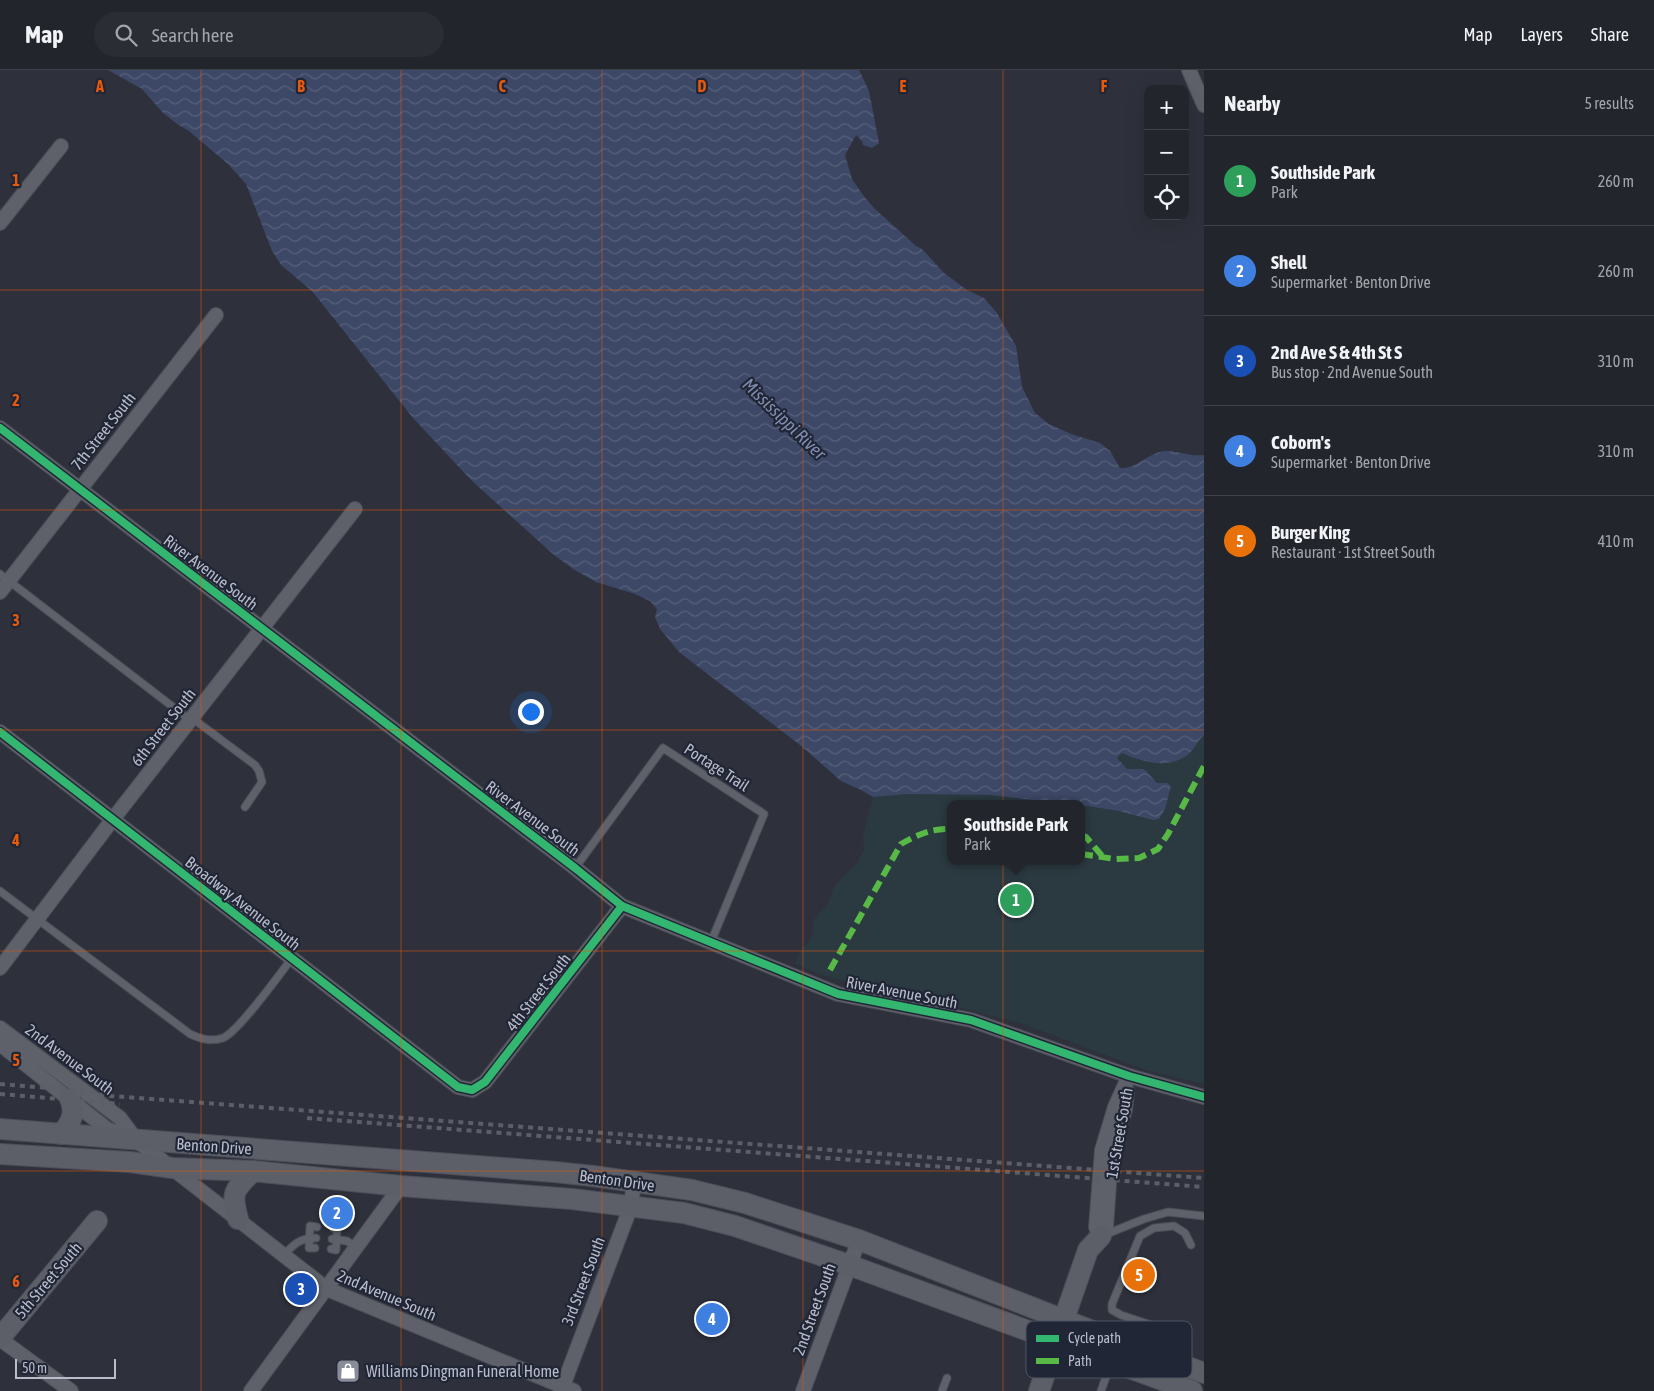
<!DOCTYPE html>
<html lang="en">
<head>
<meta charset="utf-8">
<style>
  :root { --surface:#22252c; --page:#2a2d34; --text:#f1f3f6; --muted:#a2a5a9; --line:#3f4248; --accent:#888c99 }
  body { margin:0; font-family:"Asap Condensed",sans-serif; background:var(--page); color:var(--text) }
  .controls { position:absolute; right:15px; top:15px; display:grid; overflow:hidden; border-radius:10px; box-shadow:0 5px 20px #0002 }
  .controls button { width:45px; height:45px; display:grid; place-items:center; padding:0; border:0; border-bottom:1px solid var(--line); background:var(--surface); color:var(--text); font:25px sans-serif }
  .scale { position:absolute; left:15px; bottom:12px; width:101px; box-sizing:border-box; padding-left:5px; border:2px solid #b9bdcb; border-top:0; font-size:14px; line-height:18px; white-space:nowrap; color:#b9bdcb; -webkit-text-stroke:4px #212637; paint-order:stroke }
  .you { position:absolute; left:530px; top:641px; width:18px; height:18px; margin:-12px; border:4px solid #fff; border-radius:50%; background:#1a73e8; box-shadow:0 0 0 8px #1a73e833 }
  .badge { display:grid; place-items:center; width:32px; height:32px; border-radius:50%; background:var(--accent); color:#fff; font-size:16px; font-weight:700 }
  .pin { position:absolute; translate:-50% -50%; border:2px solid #fff; box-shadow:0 1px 5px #0006 }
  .popup { position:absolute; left:947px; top:730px; width:138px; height:65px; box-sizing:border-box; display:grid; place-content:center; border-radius:10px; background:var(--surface); filter:drop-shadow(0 1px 4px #0005); font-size:16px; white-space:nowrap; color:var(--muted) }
  .popup b { font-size:19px; color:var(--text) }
  .popup::after { content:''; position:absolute; left:50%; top:100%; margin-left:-10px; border:10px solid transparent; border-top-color:var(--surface) }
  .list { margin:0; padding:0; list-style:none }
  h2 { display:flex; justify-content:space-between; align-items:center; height:65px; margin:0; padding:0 20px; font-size:21px }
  h2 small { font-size:16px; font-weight:400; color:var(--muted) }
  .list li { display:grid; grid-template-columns:32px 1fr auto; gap:15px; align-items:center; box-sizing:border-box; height:90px; padding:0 20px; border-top:1px solid var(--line) }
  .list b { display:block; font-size:19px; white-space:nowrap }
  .list p { margin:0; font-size:16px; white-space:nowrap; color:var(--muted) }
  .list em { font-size:16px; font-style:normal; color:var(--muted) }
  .icon { flex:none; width:28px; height:28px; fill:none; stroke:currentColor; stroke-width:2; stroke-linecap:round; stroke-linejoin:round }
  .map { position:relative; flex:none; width:1204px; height:1321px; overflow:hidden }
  header { display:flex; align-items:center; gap:30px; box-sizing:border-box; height:70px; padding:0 25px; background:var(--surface); border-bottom:1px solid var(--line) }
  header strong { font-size:24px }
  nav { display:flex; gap:28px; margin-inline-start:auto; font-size:18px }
  .search { width:350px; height:45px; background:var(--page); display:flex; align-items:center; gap:12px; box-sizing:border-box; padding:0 18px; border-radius:28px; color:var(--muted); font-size:19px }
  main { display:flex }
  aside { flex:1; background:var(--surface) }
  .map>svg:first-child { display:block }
  .green { fill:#2b3a41 }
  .water { fill:url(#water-waves) }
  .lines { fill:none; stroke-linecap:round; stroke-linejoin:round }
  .lane-casing { stroke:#4a4d54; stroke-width:9 }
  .street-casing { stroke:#4a4d54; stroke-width:16 }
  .secondary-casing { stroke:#4c4e58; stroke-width:22 }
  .lane { stroke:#5e6169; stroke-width:7 }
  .street { stroke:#5e6169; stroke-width:14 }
  .secondary { stroke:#5c5f68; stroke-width:20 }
  .rail { stroke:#5c5f67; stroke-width:4; stroke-dasharray:5 5; stroke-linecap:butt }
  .quiet { stroke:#58b947; stroke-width:6; stroke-dasharray:12 6; stroke-linecap:butt }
  .cycleway-casing { stroke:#212637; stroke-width:11 }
  .cycleway { stroke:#33b770; stroke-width:8 }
  .grid { fill:none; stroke:#e8590c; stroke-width:1; stroke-opacity:0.55 }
  .labels { text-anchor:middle; stroke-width:4.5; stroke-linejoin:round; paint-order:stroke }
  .street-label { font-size:16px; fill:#b9bdcb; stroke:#212637 }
  .poi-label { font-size:16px; fill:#b9bdcb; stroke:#212637; text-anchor:start }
  .water-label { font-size:18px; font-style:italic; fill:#828eb1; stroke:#212637 }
  .key { fill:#212637; stroke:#4f5363; stroke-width:1 }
  .key-label { font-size:14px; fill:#b9bdcb }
  .grid-label { font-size:16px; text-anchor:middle; font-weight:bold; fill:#e8590c; stroke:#212637; stroke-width:4.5; stroke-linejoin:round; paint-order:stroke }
</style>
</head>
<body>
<header>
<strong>Map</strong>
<div class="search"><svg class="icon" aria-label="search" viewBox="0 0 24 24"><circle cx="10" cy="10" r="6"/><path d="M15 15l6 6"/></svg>Search here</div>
<nav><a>Map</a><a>Layers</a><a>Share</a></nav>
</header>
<main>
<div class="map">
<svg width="1204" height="1321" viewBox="0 0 1204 1321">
  <defs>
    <pattern id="water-waves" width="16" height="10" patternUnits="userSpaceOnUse" patternTransform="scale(1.25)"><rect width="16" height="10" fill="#3d4866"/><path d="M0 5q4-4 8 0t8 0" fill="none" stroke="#57607b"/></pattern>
  </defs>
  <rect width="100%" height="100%" fill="#2e313b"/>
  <path class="green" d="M1204,665V1014L1146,1000L1023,954L958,937L865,918L814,902L795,893L803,877L809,872L813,865V855L815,848L828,834L834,817L840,810L857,793L864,780L863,767L873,727L908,724L990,725L1067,734H951V791H1081V735L1119,741L1153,750L1167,713H1157L1144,699H1127L1117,688L1122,683C1146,694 1169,698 1191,680C1196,676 1199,670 1204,665Z"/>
  <path class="water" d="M108,0H859L869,21L879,73L872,78L863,75L862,71L856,65L845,85L852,109L863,125L874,138L916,176L922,179L944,203L967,220L984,228L997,243L1016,276L1022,317L1035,343L1049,354L1071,364L1100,373L1110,381L1120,398C1137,399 1146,384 1164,381C1177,380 1191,387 1204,385V665C1197,671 1194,681 1186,686C1167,699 1141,692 1122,683L1117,688L1127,699H1144L1157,713H1167L1171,716L1165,739L1159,749L1153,750L1119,741L1081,735V734H1067L990,725L908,724L873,727L861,720L841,711L800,675L679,582L660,559L655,547L657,539L650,531L635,524L596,512L573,499L554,485L471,410L413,348L312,221L281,195L272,181L246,114L229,95L189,61L177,54L163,43L142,19Z"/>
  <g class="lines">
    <g class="lane-casing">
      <g id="lane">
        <polyline points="0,504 190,650"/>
        <polyline points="192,648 255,695 259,701 262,712 245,737"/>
        <polyline points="575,798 663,678 764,744 711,872"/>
        <path d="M0,821L190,964C201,969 211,972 223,968C239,961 280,904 292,888"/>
        <polyline points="1104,1165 1144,1149 1168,1142 1204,1146"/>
        <polyline points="332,1169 347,1171 356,1177"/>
        <polyline points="315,1178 309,1178 310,1156 317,1157"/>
        <polyline points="331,1179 336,1180 337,1158 333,1158"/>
        <path d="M284,1185C294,1174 300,1168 316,1168"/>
        <polyline points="1157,1257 1121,1245 1112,1240 1112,1234 1140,1166 1154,1158 1174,1156 1185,1163 1191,1175"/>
        <polyline points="942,1321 947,1308"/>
        <polyline points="1101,1321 1106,1307 1115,1295"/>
      </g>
    </g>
    <g class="street-casing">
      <g id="street">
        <polyline points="1189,0 1204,35"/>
        <polyline points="0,153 61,76"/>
        <polyline points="0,358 575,798 622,836 838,924 971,950 1129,1006 1204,1027"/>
        <polyline points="0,522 216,245"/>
        <polyline points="0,662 458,1017 472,1020 485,1012 622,836"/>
        <polyline points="0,898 113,749 355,439"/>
        <polyline points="0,958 120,1048 137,1071 327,1219 574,1321"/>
        <polyline points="0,974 107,1059 121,1064"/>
        <polyline points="1101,1166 1096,1157 1102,1080 1115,1037 1129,1006"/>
        <polyline points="1101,1166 1106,1157 1111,1086 1113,1076 1125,1040 1127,1021"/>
        <polyline points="0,1269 71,1321"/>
        <polyline points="251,1321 401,1116"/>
        <polyline points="561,1321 631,1136 634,1112"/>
        <polyline points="803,1321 859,1170"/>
      </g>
    </g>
    <g class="secondary-casing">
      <g id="secondary">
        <polyline points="0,1059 555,1102 593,1106 692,1120 745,1133 859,1170 1149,1283 1204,1303"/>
        <path d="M61,1064C71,1054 76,1043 70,1029"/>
        <polyline points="0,1084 130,1092 172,1098 253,1101 401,1116 572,1129 684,1143 735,1156 849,1195 1192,1321"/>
        <path d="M238,1149C231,1122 233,1121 253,1101"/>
        <polyline points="0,1268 97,1151"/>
        <polyline points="1039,1321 1088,1180 1101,1166"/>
      </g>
    </g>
    <use href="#lane" class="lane"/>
    <use href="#street" class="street"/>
    <use href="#secondary" class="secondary"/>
    <g class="rail">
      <polyline points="0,1014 83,1021 111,1026 1204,1108"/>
      <polyline points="0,1024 120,1034"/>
      <polyline points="307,1048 1204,1117"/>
    </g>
    <g class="quiet">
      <polyline points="1081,765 1086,767 1103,787"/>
      <polyline points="1081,784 1115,789 1139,788 1158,779 1168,764 1204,696"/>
      <path d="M830,900L901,774C917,765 932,758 951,759"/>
    </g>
    <g class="cycleway-casing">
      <g id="cycleway">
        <polyline points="0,358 575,798 622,836 838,924 971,950 1129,1006 1204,1027"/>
        <polyline points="0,662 458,1017 472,1020 485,1012 622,836"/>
      </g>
    </g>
    <use href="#cycleway" class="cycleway"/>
  </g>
  <path class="grid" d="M201,0V1321M401,0V1321M602,0V1321M803,0V1321M1003,0V1321M0,220H1204M0,440H1204M0,660H1204M0,881H1204M0,1101H1204"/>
  <defs>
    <g id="shop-square" transform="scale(1.25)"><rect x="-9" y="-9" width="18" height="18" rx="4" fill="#888c99" stroke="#212637"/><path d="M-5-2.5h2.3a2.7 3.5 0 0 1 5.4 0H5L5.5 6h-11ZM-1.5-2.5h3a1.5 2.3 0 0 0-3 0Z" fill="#fff"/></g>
  </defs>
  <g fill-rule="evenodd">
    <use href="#shop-square" x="348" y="1301"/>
  </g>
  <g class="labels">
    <g class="street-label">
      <text transform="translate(103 361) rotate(-52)" y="6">7th Street South</text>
      <text transform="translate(211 502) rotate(37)" y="6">River Avenue South</text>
      <text transform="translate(163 657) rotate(-52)" y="6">6th Street South</text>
      <text transform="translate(717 697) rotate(33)" y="6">Portage Trail</text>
      <text transform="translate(533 748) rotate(37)" y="6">River Avenue South</text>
      <text transform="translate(243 833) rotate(38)" y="6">Broadway Avenue South</text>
      <text transform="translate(538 922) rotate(-52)" y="6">4th Street South</text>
      <text transform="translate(902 922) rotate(11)" y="6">River Avenue South</text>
      <text transform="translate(70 989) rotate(37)" y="6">2nd Avenue South</text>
      <text transform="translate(1119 1063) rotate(-80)" y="6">1st Street South</text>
      <text transform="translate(214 1076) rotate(4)" y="6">Benton Drive</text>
      <text transform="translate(617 1110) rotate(8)" y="6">Benton Drive</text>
      <text transform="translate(48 1210) rotate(-50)" y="6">5th Street South</text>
      <text transform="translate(583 1211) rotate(-69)" y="6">3rd Street South</text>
      <text transform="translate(387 1225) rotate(23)" y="6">2nd Avenue South</text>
      <text transform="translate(814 1239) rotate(-70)" y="6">2nd Street South</text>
    </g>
    <g class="poi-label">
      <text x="366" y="1307">Williams Dingman Funeral Home</text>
    </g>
    <g class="water-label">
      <text transform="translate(784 349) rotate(44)" y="6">Mississippi River</text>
    </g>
  </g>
  <rect x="1026" y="1251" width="166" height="57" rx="8" class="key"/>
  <rect x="1036" y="1265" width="23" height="7" fill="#33b770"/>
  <rect x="1036" y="1288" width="23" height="6" fill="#58b947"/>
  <g class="key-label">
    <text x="1068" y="1273">Cycle path</text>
    <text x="1068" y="1296">Path</text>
  </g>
  <g class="grid-label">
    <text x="100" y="22">A</text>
    <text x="301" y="22">B</text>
    <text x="502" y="22">C</text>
    <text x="702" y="22">D</text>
    <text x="903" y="22">E</text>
    <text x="1104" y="22">F</text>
    <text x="16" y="116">1</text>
    <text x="16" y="336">2</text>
    <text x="16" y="556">3</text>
    <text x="16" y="776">4</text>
    <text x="16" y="996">5</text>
    <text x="16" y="1217">6</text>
  </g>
</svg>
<div class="controls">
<button>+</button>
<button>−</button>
<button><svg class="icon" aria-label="locate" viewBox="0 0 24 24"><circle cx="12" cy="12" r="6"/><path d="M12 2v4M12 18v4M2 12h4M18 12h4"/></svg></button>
</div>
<div class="scale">50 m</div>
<div class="you"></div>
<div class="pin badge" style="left:1016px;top:830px;background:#2e9e5b">1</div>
<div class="popup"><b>Southside Park</b>Park</div>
<div class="pin badge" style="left:337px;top:1143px;background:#3f7fe0">2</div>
<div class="pin badge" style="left:301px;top:1219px;background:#1a4fb4">3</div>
<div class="pin badge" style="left:712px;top:1249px;background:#3f7fe0">4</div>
<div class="pin badge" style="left:1139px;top:1205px;background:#e8710a">5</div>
</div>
<aside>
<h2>Nearby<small>5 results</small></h2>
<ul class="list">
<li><span class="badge" style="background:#2e9e5b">1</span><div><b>Southside Park</b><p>Park</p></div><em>260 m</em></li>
<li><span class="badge" style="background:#3f7fe0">2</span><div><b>Shell</b><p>Supermarket · Benton Drive</p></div><em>260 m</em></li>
<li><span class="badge" style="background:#1a4fb4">3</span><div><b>2nd Ave S &amp; 4th St S</b><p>Bus stop · 2nd Avenue South</p></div><em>310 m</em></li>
<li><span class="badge" style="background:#3f7fe0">4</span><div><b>Coborn's</b><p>Supermarket · Benton Drive</p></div><em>310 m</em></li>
<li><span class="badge" style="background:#e8710a">5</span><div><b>Burger King</b><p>Restaurant · 1st Street South</p></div><em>410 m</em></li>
</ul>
</aside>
</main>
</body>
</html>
